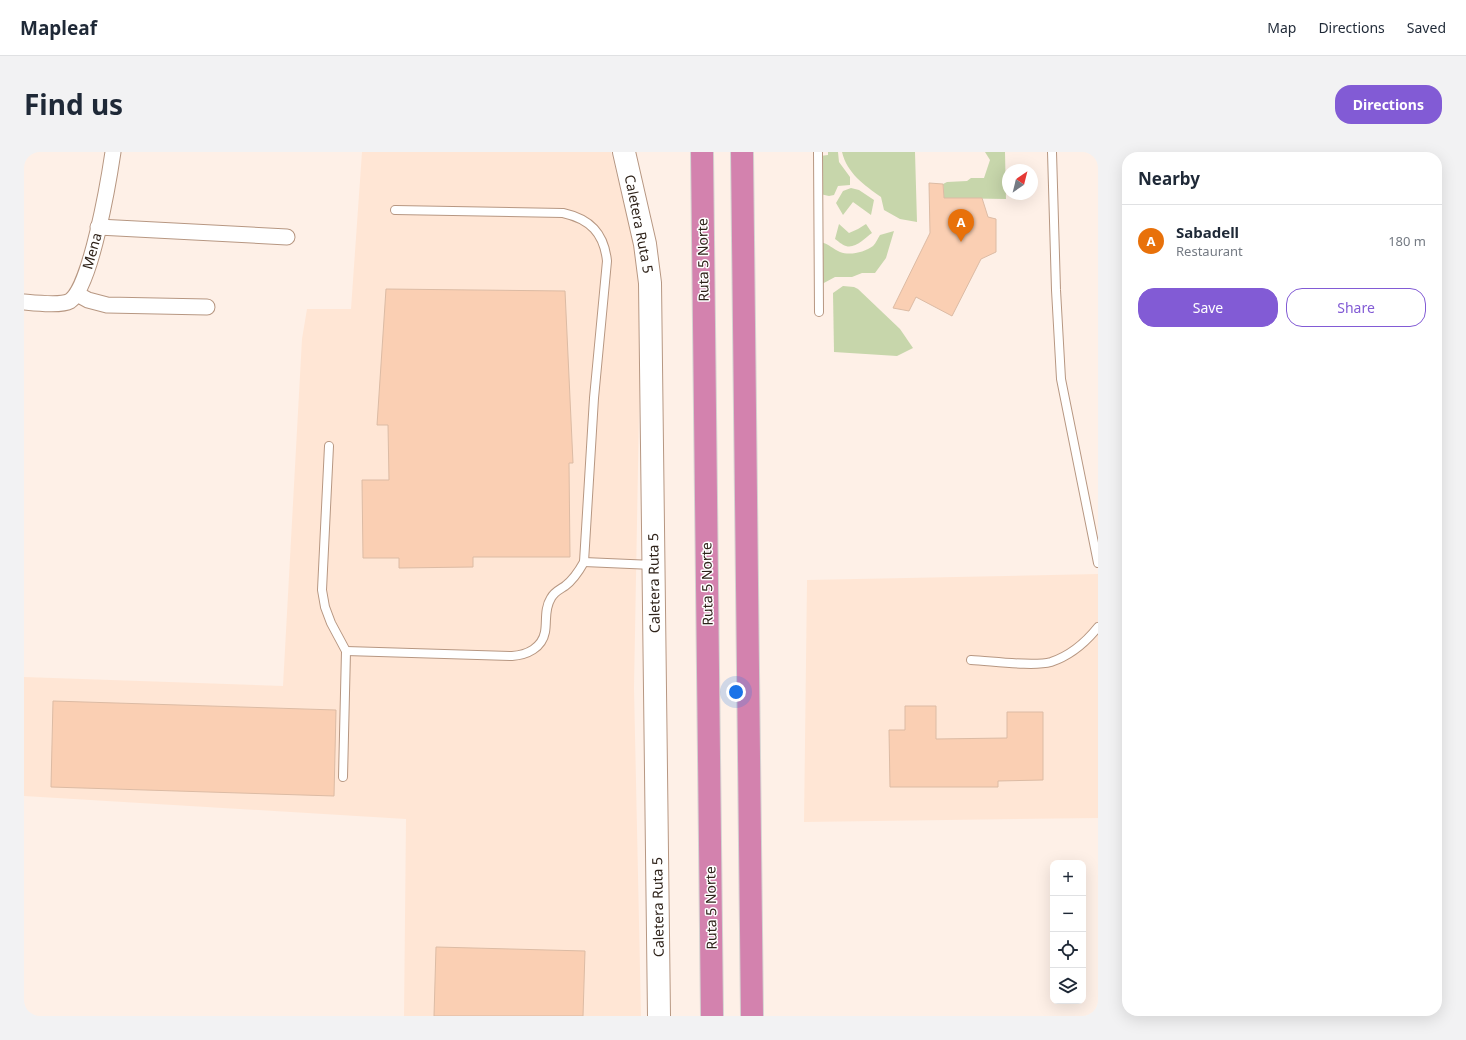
<!DOCTYPE html>
<html lang="en">
<head>
<meta charset="utf-8">
<style>
  :root { --surface:#fff; --page:#f2f2f3; --text:#1f2937; --muted:#747a83; --line:#e0e1e3; --accent:#825bd5 }
  body { margin:0; font-family:"Noto Sans",sans-serif; background:var(--page); color:var(--text) }
  .controls { position:absolute; right:12px; bottom:12px; display:grid; overflow:hidden; border-radius:8px; box-shadow:0 4px 16px #0002 }
  .controls button { width:36px; height:36px; display:grid; place-items:center; padding:0; border:0; border-bottom:1px solid var(--line); background:var(--surface); color:var(--text); font:20px sans-serif }
  .compass { position:absolute; left:978px; top:12px; width:36px; height:36px; border-radius:50%; background:var(--surface); box-shadow:0 4px 16px #0002; rotate:35deg }
  .you { position:absolute; left:712px; top:540px; width:14px; height:14px; margin:-10px; border:3px solid #fff; border-radius:50%; background:#1a73e8; box-shadow:0 0 0 6px #1a73e833 }
  .badge { display:grid; place-items:center; width:26px; height:26px; border-radius:50%; background:var(--accent); color:#fff; font-size:13px; font-weight:700 }
  .pin { position:absolute; translate:-50% -33px; filter:drop-shadow(0 1px 2px #0008) }
  .pin::after { content:''; position:absolute; top:21px; width:14px; height:12px; background:inherit; clip-path:polygon(0 0,100% 0,50% 100%) }
  .list { margin:0; padding:0; list-style:none }
  h2 { display:flex; justify-content:space-between; align-items:center; height:52px; margin:0; padding:0 16px; font-size:17px }
  h2 small { font-size:13px; font-weight:400; color:var(--muted) }
  .list li { display:grid; grid-template-columns:26px 1fr auto; gap:12px; align-items:center; box-sizing:border-box; height:72px; padding:0 16px; border-top:1px solid var(--line) }
  .list b { display:block; font-size:15px; white-space:nowrap }
  .list p { margin:0; font-size:13px; white-space:nowrap; color:var(--muted) }
  .list em { font-size:13px; font-style:normal; color:var(--muted) }
  .actions { display:flex; gap:8px; padding:12px 16px }
  .actions a { flex:1; padding:9px 0; border:1px solid var(--accent); border-radius:16px; text-align:center; font-size:14px; color:var(--accent) }
  .actions .main { background:var(--accent); color:#fff }
  .icon { flex:none; width:22px; height:22px; fill:none; stroke:currentColor; stroke-width:2; stroke-linecap:round; stroke-linejoin:round }
  .map { position:relative; flex:none; width:1074px; height:864px; overflow:hidden; border-radius:16px }
  header { display:flex; align-items:center; gap:24px; box-sizing:border-box; height:56px; padding:0 20px; background:var(--surface); border-bottom:1px solid var(--line) }
  header strong { font-size:19px }
  nav { display:flex; gap:22px; margin-inline-start:auto; font-size:14px }
  .intro { display:flex; align-items:center; justify-content:space-between; box-sizing:border-box; height:96px; padding:0 24px }
  h1 { margin:0; font-size:28px }
  .button { padding:10px 18px; border-radius:16px; background:var(--accent); color:#fff; font-size:14px; font-weight:700 }
  main { display:flex; gap:24px; padding:0 24px }
  aside { flex:1; background:var(--surface); border-radius:16px; box-shadow:0 4px 16px #0002 }
  .map>svg:first-child { display:block }
  .built { fill:#ffe6d5 }
  .green { fill:#c7d6ab }
  .building { fill:#facfb3; stroke:#dcbba4 }
  .lines { fill:none; stroke-linecap:round; stroke-linejoin:round }
  .lane-casing { stroke:#b79782; stroke-width:10 }
  .street-casing { stroke:#b79782; stroke-width:17 }
  .secondary-casing { stroke:#b79782; stroke-width:24 }
  .highway-casing { stroke:#d5d3d1; stroke-width:24 }
  .lane { stroke:#fff; stroke-width:8 }
  .street { stroke:#fff; stroke-width:15 }
  .secondary { stroke:#fff; stroke-width:22 }
  .highway { stroke:#d382ae; stroke-width:22 }
  .labels { text-anchor:middle; stroke-width:3; stroke-linejoin:round; paint-order:stroke }
  .street-label { font-size:14px; fill:#2e2219; stroke:#fff }
</style>
</head>
<body>
<header>
<strong>Mapleaf</strong>
<nav><a>Map</a><a>Directions</a><a>Saved</a></nav>
</header>
<div class="intro"><h1>Find us</h1><a class="button">Directions</a></div>
<main>
<div class="map">
<svg width="1074" height="864" viewBox="0 0 1074 864">
  <rect width="100%" height="100%" fill="#fef0e7"/>
  <g class="built">
    <polygon points="338,0 587,0 613,104 617,150 610,536 617,864 380,864 382,667 0,644 0,525 259,534 278,187 283,157 327,157"/>
    <polygon points="1074,422 1074,666 780,670 783,428"/>
  </g>
  <g class="green">
    <polygon points="804,0 814,0 815,10 826,25 826,33 814,34 810,43 805,44 796,42 796,4 804,3"/>
    <path d="M818,0H891L893,70L876,67L860,58L857,45C840,33 823,21 818,0Z"/>
    <polygon points="961,0 981,0 982,47 920,46 919,32 923,30 943,29 947,26 960,26 966,8"/>
    <polygon points="827,36 835,38 850,48 847,63 829,50 819,63 812,51 819,39"/>
    <path d="M815,72L825,81L834,77L842,72L848,81C841,86 831,97 822,94C818,93 814,89 811,87Z"/>
    <path d="M870,79L862,106L851,121H838L828,125H811L798,132L797,90C805,92 809,97 816,100C826,104 841,100 849,94C852,91 854,86 856,83Z"/>
    <polygon points="819,134 830,135 834,137 876,177 889,196 873,204 810,200 809,141"/>
  </g>
  <g class="building">
    <polygon points="905,31 919,32 920,46 958,46 964,65 972,67 972,100 957,107 928,164 892,145 885,159 869,156 906,81"/>
    <polygon points="362,137 541,139 549,311 545,311 546,405 449,405 449,415 375,416 375,406 339,406 338,328 365,328 364,273 353,273"/>
    <polygon points="29,549 312,558 310,644 27,635"/>
    <polygon points="881,554 912,554 912,587 983,586 983,560 1019,560 1019,628 974,629 974,635 866,635 865,578 881,578"/>
    <polygon points="412,795 561,799 559,864 410,864"/>
  </g>
  <g class="lines">
    <g class="lane-casing">
      <g id="lane">
        <polyline points="794,0 795,160"/>
        <polyline points="1028,0 1032,138 1037,227 1074,411"/>
        <polyline points="305,294 298,438 301,455 307,471 322,499 319,625"/>
        <polyline points="560,410 629,413"/>
        <path d="M322,499L488,504C503,503 518,496 521,480C523,469 520,457 527,446C530,440 535,438 541,434C549,428 555,419 560,410L570,246L583,109C580,81 566,67 539,61L371,58"/>
        <path d="M947,508C968,509 1009,515 1027,510C1045,504 1062,490 1074,475"/>
      </g>
    </g>
    <g class="street-casing">
      <g id="street">
        <polyline points="74,75 263,85"/>
        <polyline points="53,142 64,148 83,153 183,155"/>
        <path d="M0,150C11,151 37,154 46,149C67,135 85,27 89,0"/>
      </g>
    </g>
    <g class="secondary-casing">
      <polyline id="secondary" points="600,0 621,92 626,131 635,864"/>
    </g>
    <g class="highway-casing">
      <g id="highway">
        <polyline points="678,0 688,864"/>
        <polyline points="718,0 728,864"/>
      </g>
    </g>
    <use href="#lane" class="lane"/>
    <use href="#street" class="street"/>
    <use href="#secondary" class="secondary"/>
    <use href="#highway" class="highway"/>
  </g>
  <g class="labels">
    <g class="street-label">
      <text transform="translate(615 72) rotate(79)" y="5">Caletera Ruta 5</text>
      <text transform="translate(68 99) rotate(-74)" y="5">Mena</text>
      <text transform="translate(679 108) rotate(-91)" y="5">Ruta 5 Norte</text>
      <text transform="translate(630 431) rotate(-91)" y="5">Caletera Ruta 5</text>
      <text transform="translate(683 432) rotate(-91)" y="5">Ruta 5 Norte</text>
      <text transform="translate(634 755) rotate(-91)" y="5">Caletera Ruta 5</text>
      <text transform="translate(687 756) rotate(-91)" y="5">Ruta 5 Norte</text>
    </g>
  </g>
</svg>
<div class="controls">
<button>+</button>
<button>−</button>
<button><svg class="icon" aria-label="locate" viewBox="0 0 24 24"><circle cx="12" cy="12" r="6"/><path d="M12 2v4M12 18v4M2 12h4M18 12h4"/></svg></button>
<button><svg class="icon" aria-label="layers" viewBox="0 0 24 24"><path d="M12 4l9 5-9 5-9-5zM3 14l9 5 9-5"/></svg></button>
</div>
<svg class="compass" viewBox="-18 -18 36 36"><path d="M0-13l5 13h-10z" fill="#e53935"/><path d="M0 13l5-13h-10z" fill="#747a83"/></svg>
<div class="you"></div>
<div class="pin badge" style="left:937px;top:90px;background:#e8710a">A</div>
</div>
<aside>
<h2>Nearby<small></small></h2>
<ul class="list">
<li><span class="badge" style="background:#e8710a">A</span><div><b>Sabadell</b><p>Restaurant</p></div><em>180 m</em></li>
</ul>
<div class="actions"><a class="main">Save</a><a>Share</a></div>
</aside>
</main>
</body>
</html>
